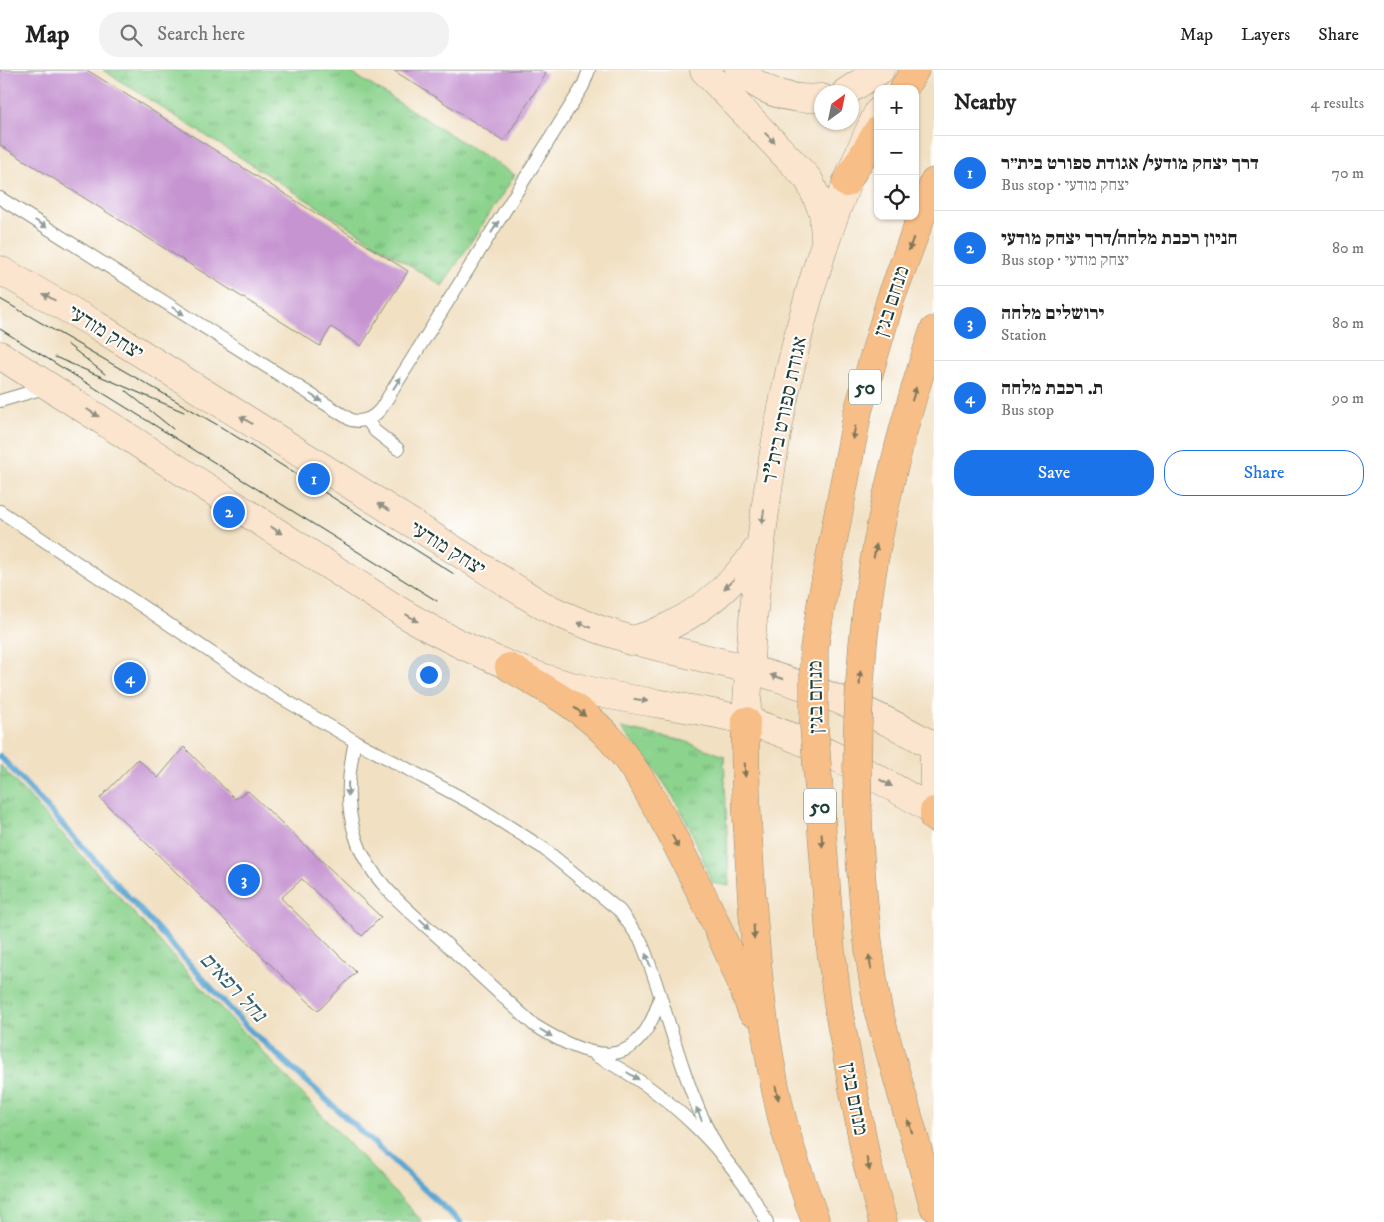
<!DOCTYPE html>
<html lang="en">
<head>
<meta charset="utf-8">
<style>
  :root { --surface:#fff; --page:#f2f2f2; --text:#222; --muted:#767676; --line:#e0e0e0; --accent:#1a73e8 }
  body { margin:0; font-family:"IM FELL DW Pica","Frank Ruhl Libre",serif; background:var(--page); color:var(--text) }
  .controls { position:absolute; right:15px; top:15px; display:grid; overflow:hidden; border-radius:10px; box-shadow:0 1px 4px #0004 }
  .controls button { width:45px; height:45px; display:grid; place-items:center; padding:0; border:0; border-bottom:1px solid var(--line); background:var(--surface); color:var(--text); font:25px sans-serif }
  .compass { position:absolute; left:814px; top:15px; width:45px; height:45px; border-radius:50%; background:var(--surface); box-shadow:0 1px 4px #0004; rotate:33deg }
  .you { position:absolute; left:428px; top:604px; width:18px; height:18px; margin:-12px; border:4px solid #fff; border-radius:50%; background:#1a73e8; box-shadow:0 0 0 8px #1a73e833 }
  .badge { display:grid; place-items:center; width:32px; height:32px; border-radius:50%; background:var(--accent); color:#fff; font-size:16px; font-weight:700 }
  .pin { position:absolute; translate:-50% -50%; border:2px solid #fff; box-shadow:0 1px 5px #0006 }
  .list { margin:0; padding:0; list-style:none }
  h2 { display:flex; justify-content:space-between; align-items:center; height:65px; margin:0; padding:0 20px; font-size:21px }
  h2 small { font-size:16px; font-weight:400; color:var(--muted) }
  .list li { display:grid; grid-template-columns:32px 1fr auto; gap:15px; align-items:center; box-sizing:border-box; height:75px; padding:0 20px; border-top:1px solid var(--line) }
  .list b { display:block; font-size:19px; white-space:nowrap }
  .list p { margin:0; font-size:16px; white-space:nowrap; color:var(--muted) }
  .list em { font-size:16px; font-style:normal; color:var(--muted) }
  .actions { display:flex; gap:10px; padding:15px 20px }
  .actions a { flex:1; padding:11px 0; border:1px solid var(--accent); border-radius:20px; text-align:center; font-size:18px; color:var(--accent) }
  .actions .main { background:var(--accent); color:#fff }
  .icon { flex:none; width:28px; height:28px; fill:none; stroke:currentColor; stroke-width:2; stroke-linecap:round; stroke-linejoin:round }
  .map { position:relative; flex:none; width:934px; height:1152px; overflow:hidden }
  header { display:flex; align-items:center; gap:30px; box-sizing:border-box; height:70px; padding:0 25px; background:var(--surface); border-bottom:1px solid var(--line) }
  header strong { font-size:24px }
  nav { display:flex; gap:28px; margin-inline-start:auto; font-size:18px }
  .search { width:350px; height:45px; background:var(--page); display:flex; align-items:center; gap:12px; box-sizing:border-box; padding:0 18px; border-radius:20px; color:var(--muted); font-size:19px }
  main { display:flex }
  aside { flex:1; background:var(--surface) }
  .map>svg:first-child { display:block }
  .grass { fill:url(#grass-tufts); stroke:#568861 }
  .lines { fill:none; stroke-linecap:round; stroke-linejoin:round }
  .stream { stroke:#58a5d1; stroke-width:6 }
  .building { fill:#c694d1 }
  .lane-casing { stroke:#888e7b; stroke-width:14 }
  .secondary-casing { stroke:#888e7b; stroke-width:29 }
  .highway-casing { stroke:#888e7b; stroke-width:29 }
  .lane { stroke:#fff; stroke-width:12 }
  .secondary { stroke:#fce5cf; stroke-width:28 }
  .highway { stroke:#f7be87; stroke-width:28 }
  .tram { stroke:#1f3d34; stroke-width:1 }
  .highway-bridge-casing { stroke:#888e7b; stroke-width:29; stroke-linecap:butt }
  .highway-bridge { stroke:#f7be87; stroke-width:28 }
  .oneway { fill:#8e9182 }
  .oneway2 { fill:#8f9e9a }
  .oneway3 { fill:#807759 }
  .labels { text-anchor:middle; stroke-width:4; stroke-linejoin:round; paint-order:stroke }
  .shield { fill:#fff; stroke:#627771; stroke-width:1 }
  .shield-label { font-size:20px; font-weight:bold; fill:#1f3d34 }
  .street-label { font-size:21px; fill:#1f3d34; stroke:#fff }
  .water-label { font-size:22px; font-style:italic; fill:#33616b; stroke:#fff }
</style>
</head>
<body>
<header>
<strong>Map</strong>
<div class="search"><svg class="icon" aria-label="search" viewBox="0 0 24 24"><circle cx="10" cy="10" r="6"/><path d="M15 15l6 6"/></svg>Search here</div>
<nav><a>Map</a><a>Layers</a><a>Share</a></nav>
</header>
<main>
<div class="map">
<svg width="934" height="1152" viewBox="0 0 934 1152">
  <defs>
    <pattern id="grass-tufts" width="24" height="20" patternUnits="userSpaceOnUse" patternTransform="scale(1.25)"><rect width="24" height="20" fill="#8cd38e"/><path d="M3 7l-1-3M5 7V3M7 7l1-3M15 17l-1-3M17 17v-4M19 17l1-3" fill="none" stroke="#72ac75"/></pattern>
  </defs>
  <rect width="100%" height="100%" fill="#fff"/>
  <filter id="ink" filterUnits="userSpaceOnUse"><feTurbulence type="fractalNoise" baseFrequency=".02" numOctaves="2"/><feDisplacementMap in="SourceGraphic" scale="10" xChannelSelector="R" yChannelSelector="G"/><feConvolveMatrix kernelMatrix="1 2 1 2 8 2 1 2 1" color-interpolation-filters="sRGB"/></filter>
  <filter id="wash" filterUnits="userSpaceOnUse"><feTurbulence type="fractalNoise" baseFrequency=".0096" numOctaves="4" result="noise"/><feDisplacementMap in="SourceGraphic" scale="20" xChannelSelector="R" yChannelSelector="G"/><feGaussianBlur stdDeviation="1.12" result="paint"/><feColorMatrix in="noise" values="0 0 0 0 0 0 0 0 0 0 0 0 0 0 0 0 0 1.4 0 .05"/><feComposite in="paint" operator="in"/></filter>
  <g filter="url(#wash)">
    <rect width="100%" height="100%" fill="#f1e0c2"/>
    <g class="grass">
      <polygon points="103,0 347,0 515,105 442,216"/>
      <path d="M620,658L684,671L724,686L729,816L712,813C704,793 697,772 687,752C670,717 646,687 620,658Z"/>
      <polygon points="0,695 189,904 423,1152 0,1152"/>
    </g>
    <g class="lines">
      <polyline class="stream" points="0,686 245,955 460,1152"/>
    </g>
    <g id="blocks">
      <g class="building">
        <polygon points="0,0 87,0 408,201 361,276 331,257 320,276 0,75"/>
        <polygon points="393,0 540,0 546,4 504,71"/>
        <polygon points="184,677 235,729 248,721 381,847 362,866 302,809 281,828 356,902 318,941 100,728 138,689 158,708"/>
      </g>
    </g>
  </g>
  <g filter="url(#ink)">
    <use href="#blocks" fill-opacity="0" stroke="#888e7b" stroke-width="1"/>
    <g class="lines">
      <g class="lane-casing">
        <g id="lane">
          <path d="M0,128L351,350C363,353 372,349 380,340L583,16L589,0"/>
          <polyline points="0,331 48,317"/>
          <polyline points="367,350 375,361 398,379"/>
          <path d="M0,441L261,616L355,671L475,735L543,778L620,841L641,871C670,943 682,1020 723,1087"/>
          <path d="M355,671C348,705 345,734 356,768C369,811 412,843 444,872C474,900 504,928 534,955C590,990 638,1006 660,927"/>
          <path d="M596,986C667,1020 730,1082 767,1152"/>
        </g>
      </g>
      <g class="secondary-casing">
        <g id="secondary">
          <polyline points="704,0 809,110 823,142 825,168"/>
          <path d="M739,0C762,22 790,31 822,28"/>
          <polyline points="846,22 880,0"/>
          <path d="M0,200L96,255L542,535C610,570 676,580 748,599C813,616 875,643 934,676"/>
          <path d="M0,285L403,543C463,579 523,605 591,621C642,633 696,637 747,651C813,671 875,706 934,741"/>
          <path d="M630,571C683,556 728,524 759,477"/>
          <path d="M746,651C757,444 786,231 878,42"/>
          <polyline points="934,741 934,682"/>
        </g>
      </g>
      <g class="highway-casing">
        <g id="highway">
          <polyline points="903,19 915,0"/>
          <polyline points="846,113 878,60"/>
          <polyline points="822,529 858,341 891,228 934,112"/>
          <path d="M868,530C881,438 904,348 934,260"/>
          <path d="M509,597C542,617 579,636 606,664C635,694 654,732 674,769C703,825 731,882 752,942"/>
          <path d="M746,651C744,700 747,750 750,799C755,881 762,963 781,1044C790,1081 803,1116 816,1152"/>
          <polyline points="934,741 934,748"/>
          <polyline points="878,940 934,1137"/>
          <polyline points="839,943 867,1093 883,1152"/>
        </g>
      </g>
      <use href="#lane" class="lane"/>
      <use href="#secondary" class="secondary"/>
      <use href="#highway" class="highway"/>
      <g class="tram">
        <polyline points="0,229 221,357 454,504"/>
        <polyline points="0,259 437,531"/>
        <polyline points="67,274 105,304"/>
        <polyline points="55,287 184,342"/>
        <polyline points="126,321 173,359"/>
      </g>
      <g class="highway-bridge-casing">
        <g id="highway-bridge">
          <polyline points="822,529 814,579 814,656 831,881 839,943"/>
          <path d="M868,530C850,667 855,804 878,940"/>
        </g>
      </g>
      <use href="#highway-bridge" class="highway-bridge"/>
    </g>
    <defs><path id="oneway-solid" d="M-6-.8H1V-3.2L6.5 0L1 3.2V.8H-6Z" transform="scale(1.25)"/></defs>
    <g class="oneway">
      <use href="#oneway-solid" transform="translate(770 68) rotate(45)"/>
      <use href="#oneway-solid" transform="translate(49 227) rotate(-150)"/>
      <use href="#oneway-solid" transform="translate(93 343) rotate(32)"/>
      <use href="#oneway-solid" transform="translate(246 350) rotate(-148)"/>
      <use href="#oneway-solid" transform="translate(384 437) rotate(-148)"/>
      <use href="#oneway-solid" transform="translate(763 447) rotate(98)"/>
      <use href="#oneway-solid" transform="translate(276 460) rotate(33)"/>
      <use href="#oneway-solid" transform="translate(729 514) rotate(136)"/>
      <use href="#oneway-solid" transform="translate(412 548) rotate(31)"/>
      <use href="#oneway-solid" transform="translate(584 555) rotate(-158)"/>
      <use href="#oneway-solid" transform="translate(777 607) rotate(-163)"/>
      <use href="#oneway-solid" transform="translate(641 630) rotate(10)"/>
      <use href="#oneway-solid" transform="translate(886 713) rotate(29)"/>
    </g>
    <g class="oneway2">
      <use href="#oneway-solid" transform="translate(41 154) rotate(32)"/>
      <use href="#oneway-solid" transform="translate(495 157) rotate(-58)"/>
      <use href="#oneway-solid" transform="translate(178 241) rotate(32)"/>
      <use href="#oneway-solid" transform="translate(397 313) rotate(-58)"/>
      <use href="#oneway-solid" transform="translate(316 328) rotate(32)"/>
      <use href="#oneway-solid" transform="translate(348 719) rotate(91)"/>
      <use href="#oneway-solid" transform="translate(425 854) rotate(43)"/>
      <use href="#oneway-solid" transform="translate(648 890) rotate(-111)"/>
      <use href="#oneway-solid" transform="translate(546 963) rotate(32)"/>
      <use href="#oneway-solid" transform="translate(633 1006) rotate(32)"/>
      <use href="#oneway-solid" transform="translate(699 1044) rotate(-113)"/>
    </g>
    <g class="oneway3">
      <use href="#oneway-solid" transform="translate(911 174) rotate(110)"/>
      <use href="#oneway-solid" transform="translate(914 324) rotate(-73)"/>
      <use href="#oneway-solid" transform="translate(854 363) rotate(101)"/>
      <use href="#oneway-solid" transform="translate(875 481) rotate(-79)"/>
      <use href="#oneway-solid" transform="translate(860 608) rotate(-87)"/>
      <use href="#oneway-solid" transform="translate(580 642) rotate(38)"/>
      <use href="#oneway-solid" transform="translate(745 700) rotate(88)"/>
      <use href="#oneway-solid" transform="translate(822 770) rotate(86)"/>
      <use href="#oneway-solid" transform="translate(675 771) rotate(62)"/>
      <use href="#oneway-solid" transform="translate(754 862) rotate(87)"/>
      <use href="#oneway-solid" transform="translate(870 892) rotate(-99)"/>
      <use href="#oneway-solid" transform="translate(777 1023) rotate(78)"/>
      <use href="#oneway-solid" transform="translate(910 1056) rotate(-107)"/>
      <use href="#oneway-solid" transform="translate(868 1094) rotate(77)"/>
    </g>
  </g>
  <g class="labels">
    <g class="shield">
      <rect x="849" y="299.5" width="32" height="35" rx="4"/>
      <rect x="804" y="718.5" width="32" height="35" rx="4"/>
    </g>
    <g class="shield-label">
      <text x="865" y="324">50</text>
      <text x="820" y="743">50</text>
    </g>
    <g class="street-label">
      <text transform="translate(891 231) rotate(-72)" y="7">מנחם בגין</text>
      <text transform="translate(106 262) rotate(32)" y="7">יצחק מודעי</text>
      <text transform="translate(784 340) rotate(-78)" y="7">אגודת ספורט בית"ר</text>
      <text transform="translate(448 478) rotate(32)" y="7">יצחק מודעי</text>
      <text transform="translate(815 627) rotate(-91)" y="7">מנחם בגין</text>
      <text transform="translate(855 1029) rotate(79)" y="7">מנחם בגין</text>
    </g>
    <g class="water-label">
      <text transform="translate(234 916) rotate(47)" y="8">נחל רפאים</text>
    </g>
  </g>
</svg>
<div class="controls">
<button>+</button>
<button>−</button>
<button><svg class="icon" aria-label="locate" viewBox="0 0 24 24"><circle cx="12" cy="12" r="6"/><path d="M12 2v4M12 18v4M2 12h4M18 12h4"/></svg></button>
</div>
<svg class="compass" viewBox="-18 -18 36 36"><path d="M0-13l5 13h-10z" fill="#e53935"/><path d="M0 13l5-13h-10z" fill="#767676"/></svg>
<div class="you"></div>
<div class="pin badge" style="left:314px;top:409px">1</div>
<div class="pin badge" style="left:229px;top:442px">2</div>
<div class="pin badge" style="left:244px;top:810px">3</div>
<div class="pin badge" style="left:130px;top:608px">4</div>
</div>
<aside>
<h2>Nearby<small>4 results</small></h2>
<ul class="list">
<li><span class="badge">1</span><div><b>דרך יצחק מודעי/ אגודת ספורט בית״ר</b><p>Bus stop · יצחק מודעי</p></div><em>70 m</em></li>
<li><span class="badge">2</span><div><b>חניון רכבת מלחה/דרך יצחק מודעי</b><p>Bus stop · יצחק מודעי</p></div><em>80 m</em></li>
<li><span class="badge">3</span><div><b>ירושלים מלחה</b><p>Station</p></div><em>80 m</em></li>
<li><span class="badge">4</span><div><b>ת. רכבת מלחה</b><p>Bus stop</p></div><em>90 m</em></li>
</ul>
<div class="actions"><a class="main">Save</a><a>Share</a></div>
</aside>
</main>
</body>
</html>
